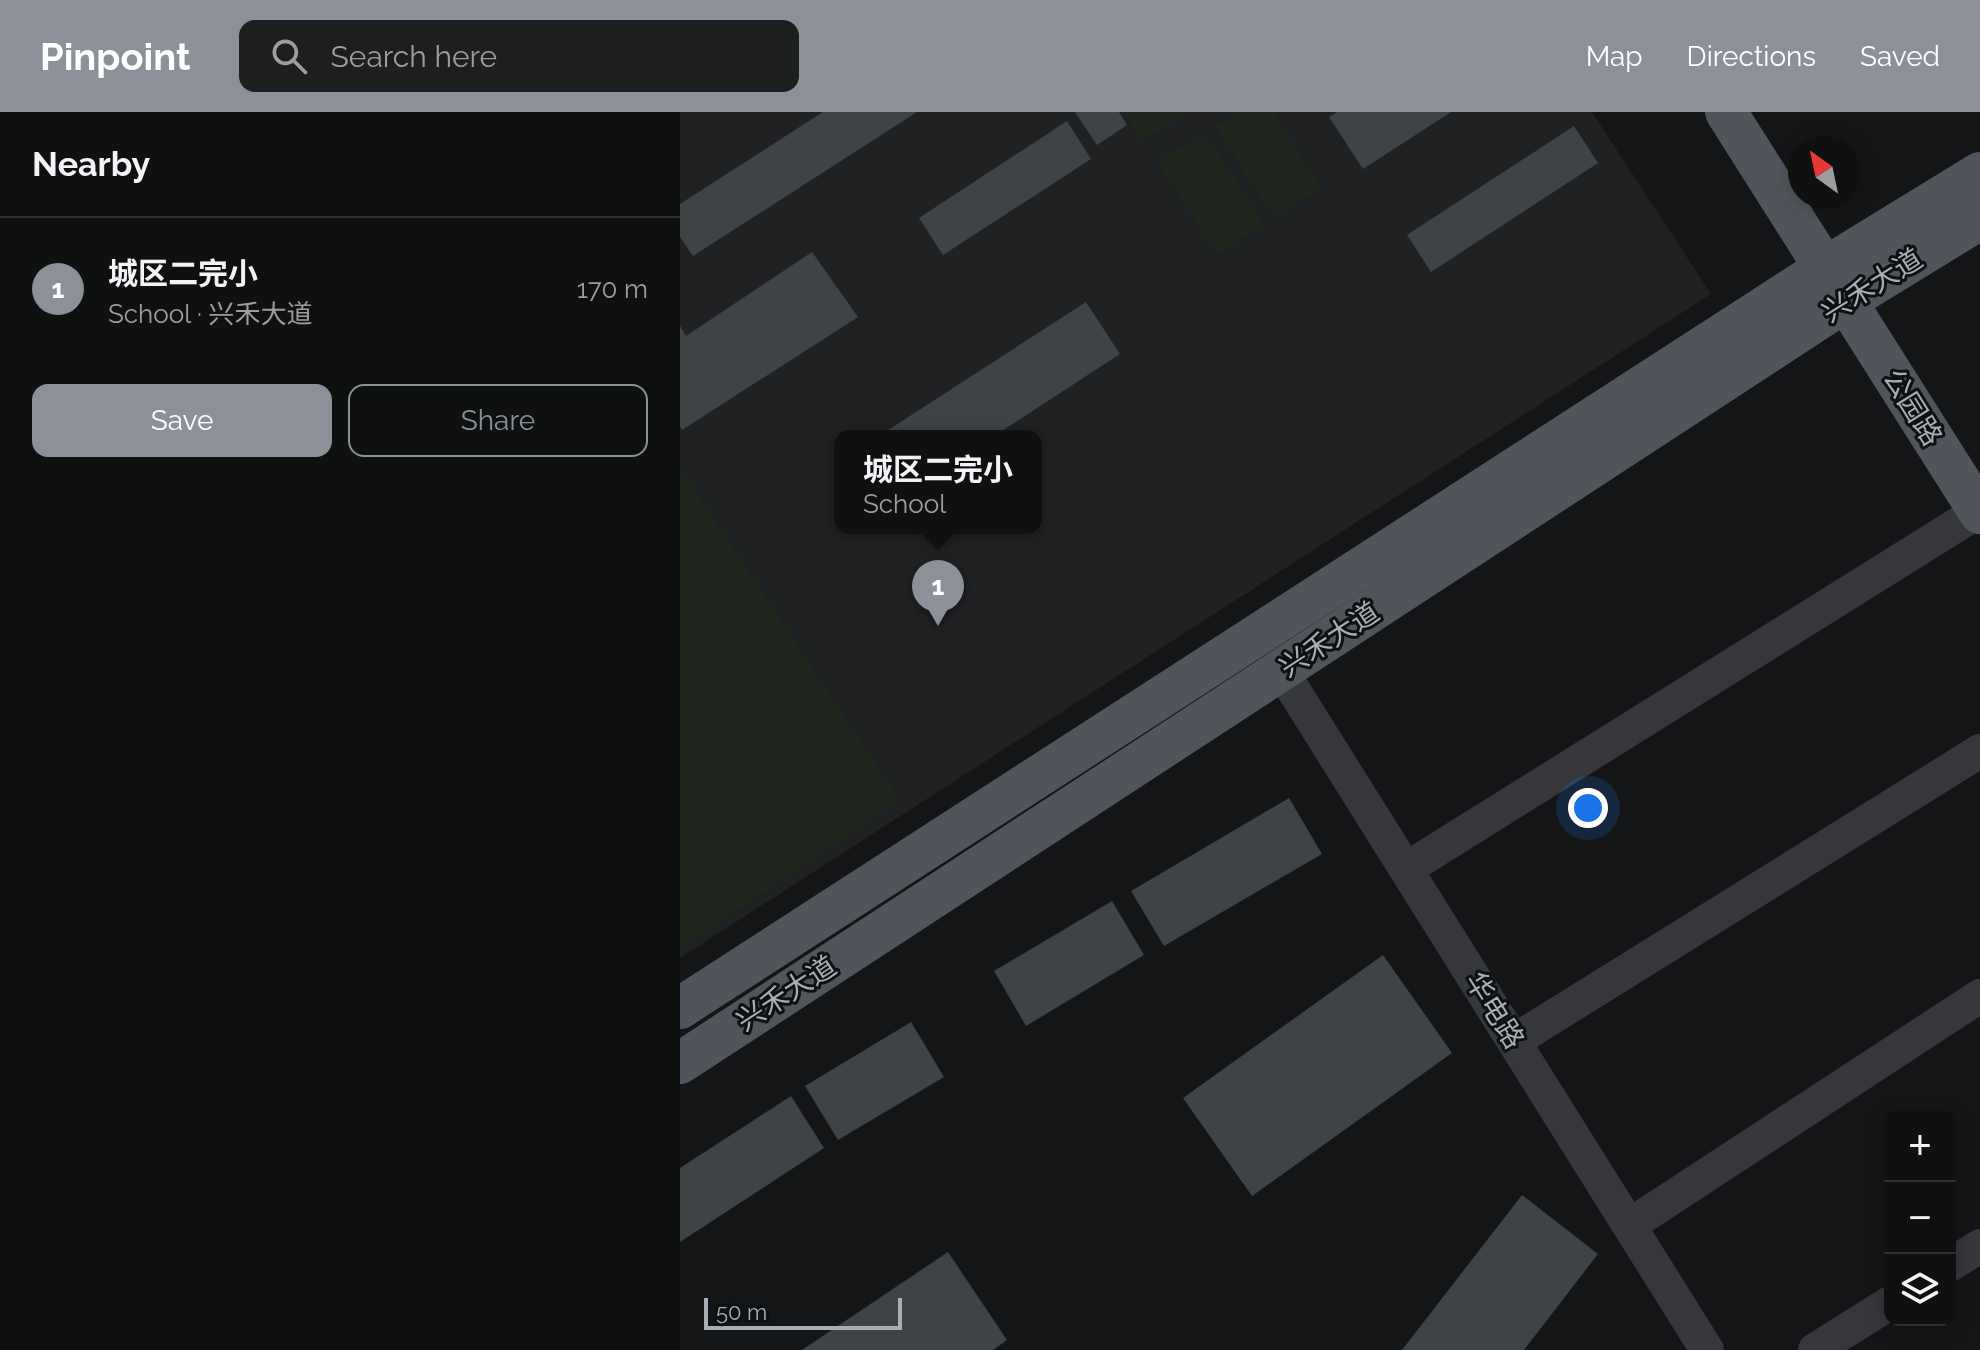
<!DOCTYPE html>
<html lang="en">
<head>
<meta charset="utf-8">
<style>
  :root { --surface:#0f1010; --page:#1d1e1e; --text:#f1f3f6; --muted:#9b9d9f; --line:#2f3030; --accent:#8c9099 }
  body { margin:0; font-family:Raleway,"Noto Sans SC",sans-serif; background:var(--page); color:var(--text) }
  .controls { position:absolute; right:24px; bottom:24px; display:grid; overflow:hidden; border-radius:16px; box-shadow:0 4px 20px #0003 }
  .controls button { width:72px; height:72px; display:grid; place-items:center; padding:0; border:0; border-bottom:2px solid var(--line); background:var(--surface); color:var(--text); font:40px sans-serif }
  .compass { position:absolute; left:1108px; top:24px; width:72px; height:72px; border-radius:50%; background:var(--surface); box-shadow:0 4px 20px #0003; rotate:327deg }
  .scale { position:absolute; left:24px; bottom:20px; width:198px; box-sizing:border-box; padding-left:8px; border:4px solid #a6aeb7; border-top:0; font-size:22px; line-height:28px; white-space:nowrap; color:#a6aeb7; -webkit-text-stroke:6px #0f1011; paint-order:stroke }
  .you { position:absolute; left:908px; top:696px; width:28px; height:28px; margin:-20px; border:6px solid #fff; border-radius:50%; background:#1a73e8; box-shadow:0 0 0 12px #1a73e833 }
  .badge { display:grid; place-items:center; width:52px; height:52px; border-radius:50%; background:var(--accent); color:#fff; font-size:26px; font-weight:700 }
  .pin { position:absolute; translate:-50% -66px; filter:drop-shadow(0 2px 4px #0008) }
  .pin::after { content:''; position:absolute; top:42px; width:28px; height:24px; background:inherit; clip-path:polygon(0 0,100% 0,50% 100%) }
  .popup { position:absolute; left:154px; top:318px; width:208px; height:104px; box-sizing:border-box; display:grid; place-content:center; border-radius:16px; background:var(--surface); filter:drop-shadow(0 2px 6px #0005); font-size:26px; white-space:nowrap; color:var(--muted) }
  .popup b { font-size:30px; color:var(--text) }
  .popup::after { content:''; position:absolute; left:50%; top:100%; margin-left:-16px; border:16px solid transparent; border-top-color:var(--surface) }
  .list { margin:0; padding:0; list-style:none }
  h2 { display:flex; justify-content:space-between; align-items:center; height:104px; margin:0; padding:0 32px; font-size:34px }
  h2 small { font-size:26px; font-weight:400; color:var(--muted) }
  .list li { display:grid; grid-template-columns:52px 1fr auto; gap:24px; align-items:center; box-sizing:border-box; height:144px; padding:0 32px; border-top:2px solid var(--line) }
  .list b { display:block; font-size:30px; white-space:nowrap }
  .list p { margin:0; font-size:26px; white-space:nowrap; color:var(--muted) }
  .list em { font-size:26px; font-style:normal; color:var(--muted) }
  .actions { display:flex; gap:16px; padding:24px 32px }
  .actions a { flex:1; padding:18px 0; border:2px solid var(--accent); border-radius:16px; text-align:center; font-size:28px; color:var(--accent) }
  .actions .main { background:var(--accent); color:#fff }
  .icon { flex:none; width:44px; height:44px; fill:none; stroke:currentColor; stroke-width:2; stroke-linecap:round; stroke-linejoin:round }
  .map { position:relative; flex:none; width:1300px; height:1238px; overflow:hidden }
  header { display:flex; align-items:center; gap:48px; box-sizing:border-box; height:112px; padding:0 40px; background:var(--accent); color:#fff }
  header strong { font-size:38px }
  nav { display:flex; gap:44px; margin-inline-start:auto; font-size:28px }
  .search { width:560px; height:72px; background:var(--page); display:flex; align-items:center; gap:20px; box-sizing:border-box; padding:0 28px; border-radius:16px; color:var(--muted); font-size:30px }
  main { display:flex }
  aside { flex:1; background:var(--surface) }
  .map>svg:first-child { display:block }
  .built { fill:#202123; fill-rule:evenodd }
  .green { fill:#1f261e }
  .building { fill:#404346 }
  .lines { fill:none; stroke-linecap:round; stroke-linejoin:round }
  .minor { stroke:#35373b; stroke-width:34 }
  .major { stroke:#51555b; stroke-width:42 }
  .labels { text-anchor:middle; stroke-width:6; stroke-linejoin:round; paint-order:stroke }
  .street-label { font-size:28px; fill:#a6aeb7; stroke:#0f1011 }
</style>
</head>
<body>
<header>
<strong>Pinpoint</strong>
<div class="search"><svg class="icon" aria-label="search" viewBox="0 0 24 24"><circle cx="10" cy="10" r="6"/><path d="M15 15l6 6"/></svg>Search here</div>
<nav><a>Map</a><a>Directions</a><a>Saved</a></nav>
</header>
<main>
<aside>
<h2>Nearby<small></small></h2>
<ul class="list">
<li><span class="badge">1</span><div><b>城区二完小</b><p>School · 兴禾大道</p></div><em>170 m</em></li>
</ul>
<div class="actions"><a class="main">Save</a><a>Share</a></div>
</aside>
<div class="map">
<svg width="1300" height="1238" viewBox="0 0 1300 1238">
  <rect width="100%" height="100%" fill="#141516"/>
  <path class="built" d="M0,0H912L1031,182L0,846ZM160,324H356V416H160Z"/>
  <g class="green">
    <polygon points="443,0 509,0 462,30"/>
    <polygon points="557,0 593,0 642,76 595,107 535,14"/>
    <polygon points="524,20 584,112 537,143 477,50"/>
    <polygon points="0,355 220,688 0,838"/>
  </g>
  <g class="building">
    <polygon points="143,0 237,0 13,144 0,125 0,92"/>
    <polygon points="395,0 439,0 447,13 417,33"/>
    <polygon points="657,0 771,0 683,57 649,5"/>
    <polygon points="387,9 411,47 263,143 239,106"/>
    <polygon points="894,14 918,51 751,160 727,123"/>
    <polygon points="132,140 178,205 2,318 0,314 0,214 6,224"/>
    <polygon points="406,190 440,242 314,324 199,324"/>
    <polygon points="609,686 642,742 484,834 451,779"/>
    <polygon points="432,789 464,843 346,914 314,859"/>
    <polygon points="703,843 772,941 572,1084 503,986"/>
    <polygon points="231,910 264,965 158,1028 125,974"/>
    <polygon points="111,984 144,1036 0,1130 0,1056"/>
    <polygon points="842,1083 918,1142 844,1238 722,1238"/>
    <polygon points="268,1140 327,1228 313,1238 122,1238"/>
  </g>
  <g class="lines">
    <g class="minor">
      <polyline points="601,558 1027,1238"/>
      <polyline points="726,757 1299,399"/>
      <polyline points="834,929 1300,639"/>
      <polyline points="950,1113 1300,884"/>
      <polyline points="1270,1153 1300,1134"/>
      <polyline points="1135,1238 1210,1191"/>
    </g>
    <g class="major">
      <polyline points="1046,0 1300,401"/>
      <polyline points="0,896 1145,156 1300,61"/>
      <polyline points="0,951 1166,189 1300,107"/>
    </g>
  </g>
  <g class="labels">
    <g class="street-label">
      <text transform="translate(1192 173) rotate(-32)" y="10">兴禾大道</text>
      <text transform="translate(1233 295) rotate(58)" y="10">公园路</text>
      <text transform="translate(649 527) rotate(-33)" y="10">兴禾大道</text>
      <text transform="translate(106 881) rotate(-33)" y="10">兴禾大道</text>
      <text transform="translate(815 898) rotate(58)" y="10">华电路</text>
    </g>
  </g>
</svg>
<div class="controls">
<button>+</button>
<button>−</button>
<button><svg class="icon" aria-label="layers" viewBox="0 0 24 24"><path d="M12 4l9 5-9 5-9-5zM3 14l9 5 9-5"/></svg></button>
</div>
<svg class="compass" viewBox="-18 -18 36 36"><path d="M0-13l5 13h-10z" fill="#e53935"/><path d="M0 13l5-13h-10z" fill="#9b9d9f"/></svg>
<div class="scale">50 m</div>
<div class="you"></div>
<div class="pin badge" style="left:258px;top:514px">1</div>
<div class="popup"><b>城区二完小</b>School</div>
</div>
</main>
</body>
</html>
